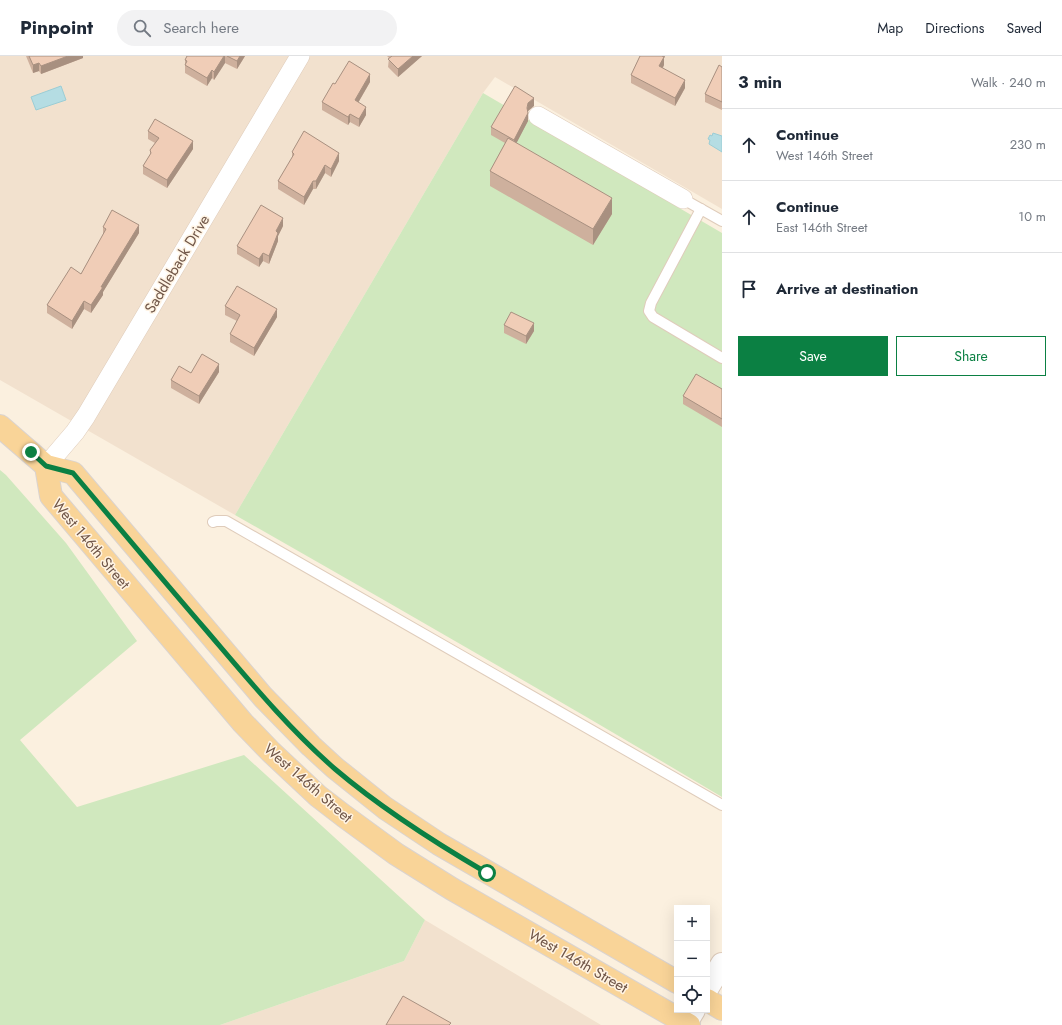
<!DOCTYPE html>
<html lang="en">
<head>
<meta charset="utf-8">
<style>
  :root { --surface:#fff; --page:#f2f2f3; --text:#1f2937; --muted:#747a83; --line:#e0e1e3; --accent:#0b8043 }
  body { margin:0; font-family:Jost,sans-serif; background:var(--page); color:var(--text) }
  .controls { position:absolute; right:12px; bottom:12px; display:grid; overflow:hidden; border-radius:0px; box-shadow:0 4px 16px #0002 }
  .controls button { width:36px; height:36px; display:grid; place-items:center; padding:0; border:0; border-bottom:1px solid var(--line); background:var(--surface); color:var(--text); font:20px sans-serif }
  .stop { position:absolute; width:12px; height:12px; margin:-9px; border:3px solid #0b8043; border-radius:50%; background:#fff }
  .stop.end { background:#0b8043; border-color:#fff; box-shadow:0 1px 4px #0008 }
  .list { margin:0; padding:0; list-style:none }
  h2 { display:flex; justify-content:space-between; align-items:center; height:52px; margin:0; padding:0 16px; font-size:17px }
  h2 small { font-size:13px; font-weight:400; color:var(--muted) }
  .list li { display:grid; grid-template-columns:26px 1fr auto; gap:12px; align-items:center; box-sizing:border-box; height:72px; padding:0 16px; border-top:1px solid var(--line) }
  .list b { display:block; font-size:15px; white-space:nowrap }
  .list p { margin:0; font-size:13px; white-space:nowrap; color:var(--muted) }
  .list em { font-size:13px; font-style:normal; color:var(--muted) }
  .actions { display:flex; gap:8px; padding:12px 16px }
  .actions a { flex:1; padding:9px 0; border:1px solid var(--accent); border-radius:0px; text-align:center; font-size:14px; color:var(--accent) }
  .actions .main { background:var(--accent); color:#fff }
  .icon { flex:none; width:22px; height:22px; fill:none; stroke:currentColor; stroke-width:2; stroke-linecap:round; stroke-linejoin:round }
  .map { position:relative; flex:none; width:722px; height:969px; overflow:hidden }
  header { display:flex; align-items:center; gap:24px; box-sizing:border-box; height:56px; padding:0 20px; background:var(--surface); border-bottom:1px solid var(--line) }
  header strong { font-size:19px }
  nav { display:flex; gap:22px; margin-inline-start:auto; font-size:14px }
  .search { width:280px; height:36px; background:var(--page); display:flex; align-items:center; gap:10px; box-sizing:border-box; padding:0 14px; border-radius:22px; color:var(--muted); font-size:15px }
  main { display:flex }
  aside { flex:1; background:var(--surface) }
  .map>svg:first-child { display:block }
  .residential { fill:#f2e1ce }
  .green { fill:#d0e8be }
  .water { fill:#b5dde3; stroke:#9bcdd5 }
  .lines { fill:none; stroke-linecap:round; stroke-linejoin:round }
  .service-casing { stroke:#dfccbb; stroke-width:12 }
  .minor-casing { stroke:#dfccbb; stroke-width:20 }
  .tertiary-casing { stroke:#dfccbb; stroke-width:24 }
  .primary-casing { stroke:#dad3cf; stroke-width:24 }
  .service { stroke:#fff; stroke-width:10 }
  .minor { stroke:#fff; stroke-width:19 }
  .tertiary { stroke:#fff; stroke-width:22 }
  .primary { stroke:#f9d498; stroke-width:22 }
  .wall { fill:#ceb09d }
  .shaded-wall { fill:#a89080 }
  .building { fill:#f0cdb7; stroke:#a89080 }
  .route { stroke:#0b8043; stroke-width:5 }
  .labels { text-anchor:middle; stroke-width:3; stroke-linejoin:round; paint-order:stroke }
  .street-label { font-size:15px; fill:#705648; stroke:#fff4e4 }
</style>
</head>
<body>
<header>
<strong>Pinpoint</strong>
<div class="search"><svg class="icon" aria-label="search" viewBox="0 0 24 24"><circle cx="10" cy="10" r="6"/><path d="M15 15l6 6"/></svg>Search here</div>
<nav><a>Map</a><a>Directions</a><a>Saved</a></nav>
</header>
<main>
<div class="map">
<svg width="722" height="969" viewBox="0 0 722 969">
  <rect width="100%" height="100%" fill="#fbf0df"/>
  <g class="residential">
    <polygon points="0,0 722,0 722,153 495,21 483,37 235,459 0,324"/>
    <polygon points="425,864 601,969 220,969 404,905"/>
  </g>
  <g class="green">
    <path d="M483,37L722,177V741C561,645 398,552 235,459Z"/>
    <polygon points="0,414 6,419 66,487 137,585 20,684 77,751 244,699 425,864 404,905 220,969 0,969"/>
  </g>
  <g class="water">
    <polygon points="61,30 66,44 36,54 31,41"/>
    <polygon points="713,77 722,80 722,96 709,88 710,84 708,83 710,79 712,80"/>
  </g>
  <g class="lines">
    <g class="service-casing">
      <g id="service">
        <polyline points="683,143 722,165"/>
        <polyline points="701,153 651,247 649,255 653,261 722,302"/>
        <polyline points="213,466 216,465 226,465 722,749"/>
      </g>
    </g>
    <g class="minor-casing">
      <g id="minor">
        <polyline points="538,60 683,143"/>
        <polyline points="46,410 75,376 86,360 300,0"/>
      </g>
    </g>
    <g class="tertiary-casing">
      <g id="tertiary">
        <polyline points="707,933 722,908"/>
        <polyline points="685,969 694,954"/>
      </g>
    </g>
    <g class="primary-casing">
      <g id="primary">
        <polyline points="0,370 46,410 73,417 263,641 311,690 335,712 385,752 439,788 677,926"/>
        <polyline points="46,410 51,440 243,667 271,696 318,740 344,760 396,798 452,833 689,969"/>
        <polyline points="707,944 722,953"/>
      </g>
    </g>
    <use href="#service" class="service"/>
    <use href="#minor" class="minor"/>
    <use href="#tertiary" class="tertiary"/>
    <use href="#primary" class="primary"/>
  </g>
  <g class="wall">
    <polygon points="26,0 83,0 83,2 41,18 39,15 33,17"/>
    <polygon points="187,0 245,0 237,13 225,7 214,24 212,22 207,30 185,17 185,4"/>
    <polygon points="387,0 422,0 398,21 388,11 389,2"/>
    <polygon points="640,0 665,0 664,2 664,9 663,12 685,32 675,50 631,27 631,19"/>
    <polygon points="722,11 722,54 705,46 705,38"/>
    <polygon points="370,26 358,47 366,59 359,71 350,66 348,69 322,54 322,46 335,28"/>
    <polygon points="534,50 528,55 528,65 516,87 612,158 593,189 490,130 490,115 505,87 491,79 491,71"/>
    <polygon points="148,75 193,93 167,132 143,118 143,110 150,99 150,94 155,87 148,83"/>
    <polygon points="292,96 339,105 331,121 325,117 316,133 313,133 304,149 278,133 278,125 292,103"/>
    <polygon points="283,170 278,180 278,185 269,208 263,205 259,211 237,198 237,190"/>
    <polygon points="103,171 139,177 103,236 103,239 91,257 84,253 72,273 47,257 47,249 81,218 103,179"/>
    <polygon points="225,250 277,261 254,300 230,286 230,278 237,265 225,259"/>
    <polygon points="504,269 534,275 526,288 504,277"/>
    <polygon points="219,316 199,348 171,332 171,324 191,317"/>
    <polygon points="722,333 722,371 683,348 683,340"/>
  </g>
  <g class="shaded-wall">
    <polygon points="68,0 83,0 83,2 41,18 41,10"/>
    <polygon points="224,0 225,0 225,7 214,24 214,16"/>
    <polygon points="240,0 245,0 237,13 237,5"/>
    <polygon points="413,0 422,0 398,21 398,13"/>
    <polygon points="661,0 665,0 664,2 664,9 659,18 659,10"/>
    <polygon points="39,7 39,15 33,17 33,9"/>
    <polygon points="212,14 212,22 207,30 207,22"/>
    <polygon points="370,18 370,26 355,52 355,44"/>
    <polygon points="685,24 685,32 675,50 675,42"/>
    <polygon points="534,42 534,50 528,55 527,60 528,57 528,65 514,92 514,84 527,52 528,47"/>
    <polygon points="366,51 366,59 359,71 359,63"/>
    <polygon points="350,58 350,66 348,69 348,61"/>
    <polygon points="193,85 193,93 167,132 167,124"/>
    <polygon points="339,97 339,105 331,121 331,113"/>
    <polygon points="325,109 325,117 316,133 316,125"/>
    <polygon points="313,125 313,133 304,149 304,141"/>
    <polygon points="612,142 612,158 593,189 593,173"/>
    <polygon points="283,162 283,170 278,180 278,185 269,208 269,200 276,175"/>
    <polygon points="139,169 139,177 103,236 103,239 91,257 91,249 101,231"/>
    <polygon points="263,197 263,205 259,211 259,203"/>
    <polygon points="84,245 84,253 72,273 72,265"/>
    <polygon points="277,253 277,261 254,300 254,292"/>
    <polygon points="534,267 534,275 526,288 526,280"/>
    <polygon points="219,308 219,316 199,348 199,340"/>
  </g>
  <g class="building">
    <polygon points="29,0 68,0 41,10 39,7 33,9"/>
    <polygon points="187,0 224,0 214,16 212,14 207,22 185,9 187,5 185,4"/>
    <polygon points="227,0 240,0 237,5"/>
    <polygon points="392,0 413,0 398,13 388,3"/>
    <polygon points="640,0 662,0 664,1 659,10 685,24 675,42 631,19"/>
    <polygon points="349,5 370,18 355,44 366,51 359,63 350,58 348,61 322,46 333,27 335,28"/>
    <polygon points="719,9 722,11 722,46 705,38"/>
    <polygon points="515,30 534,42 528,47 527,52 528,57 514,84 491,71"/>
    <polygon points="155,63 193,85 167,124 143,110 151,97 150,94 159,82 148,75"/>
    <polygon points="304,75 339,97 331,113 325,109 316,125 313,125 304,141 278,125 294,98 292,96"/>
    <polygon points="508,82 612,142 593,173 490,115"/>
    <polygon points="261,149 283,162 276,175 278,177 269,200 263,197 259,203 237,190"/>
    <polygon points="112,154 139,169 101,231 103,231 91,249 84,245 72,265 47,249 71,211 81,218 106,173 103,171"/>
    <polygon points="237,230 277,253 254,292 230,278 240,259 225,250"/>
    <polygon points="511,256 534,267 526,280 504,269"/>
    <polygon points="202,298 219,308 199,340 171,324 179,310 191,317"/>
    <polygon points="696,318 722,333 722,363 683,340"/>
    <polygon points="403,940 451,967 449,969 386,969"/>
  </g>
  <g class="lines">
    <path class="route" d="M31,396L46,410L73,417C117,469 161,522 206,574C247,622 287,671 335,713C382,753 434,786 487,817"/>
  </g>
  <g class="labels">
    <g class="street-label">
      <text transform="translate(177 208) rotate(-59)" y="5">Saddleback Drive</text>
      <text transform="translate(91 488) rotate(50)" y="5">West 146th Street</text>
      <text transform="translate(308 727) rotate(41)" y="5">West 146th Street</text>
      <text transform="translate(578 905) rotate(30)" y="5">West 146th Street</text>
    </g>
  </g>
</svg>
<div class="controls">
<button>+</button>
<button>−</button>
<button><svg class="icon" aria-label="locate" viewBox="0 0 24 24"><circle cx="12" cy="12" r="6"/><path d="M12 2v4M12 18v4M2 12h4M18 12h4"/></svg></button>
</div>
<div class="stop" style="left:487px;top:817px"></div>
<div class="stop end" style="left:31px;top:396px"></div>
</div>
<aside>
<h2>3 min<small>Walk · 240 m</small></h2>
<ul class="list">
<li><svg class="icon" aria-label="ahead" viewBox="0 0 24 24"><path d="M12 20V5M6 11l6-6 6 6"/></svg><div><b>Continue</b><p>West 146th Street</p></div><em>230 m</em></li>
<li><svg class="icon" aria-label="ahead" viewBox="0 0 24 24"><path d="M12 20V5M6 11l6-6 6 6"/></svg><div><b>Continue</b><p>East 146th Street</p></div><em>10 m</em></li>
<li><svg class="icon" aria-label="arrive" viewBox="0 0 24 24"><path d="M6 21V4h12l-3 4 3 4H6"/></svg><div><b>Arrive at destination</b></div></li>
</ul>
<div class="actions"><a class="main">Save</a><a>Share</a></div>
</aside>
</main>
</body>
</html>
